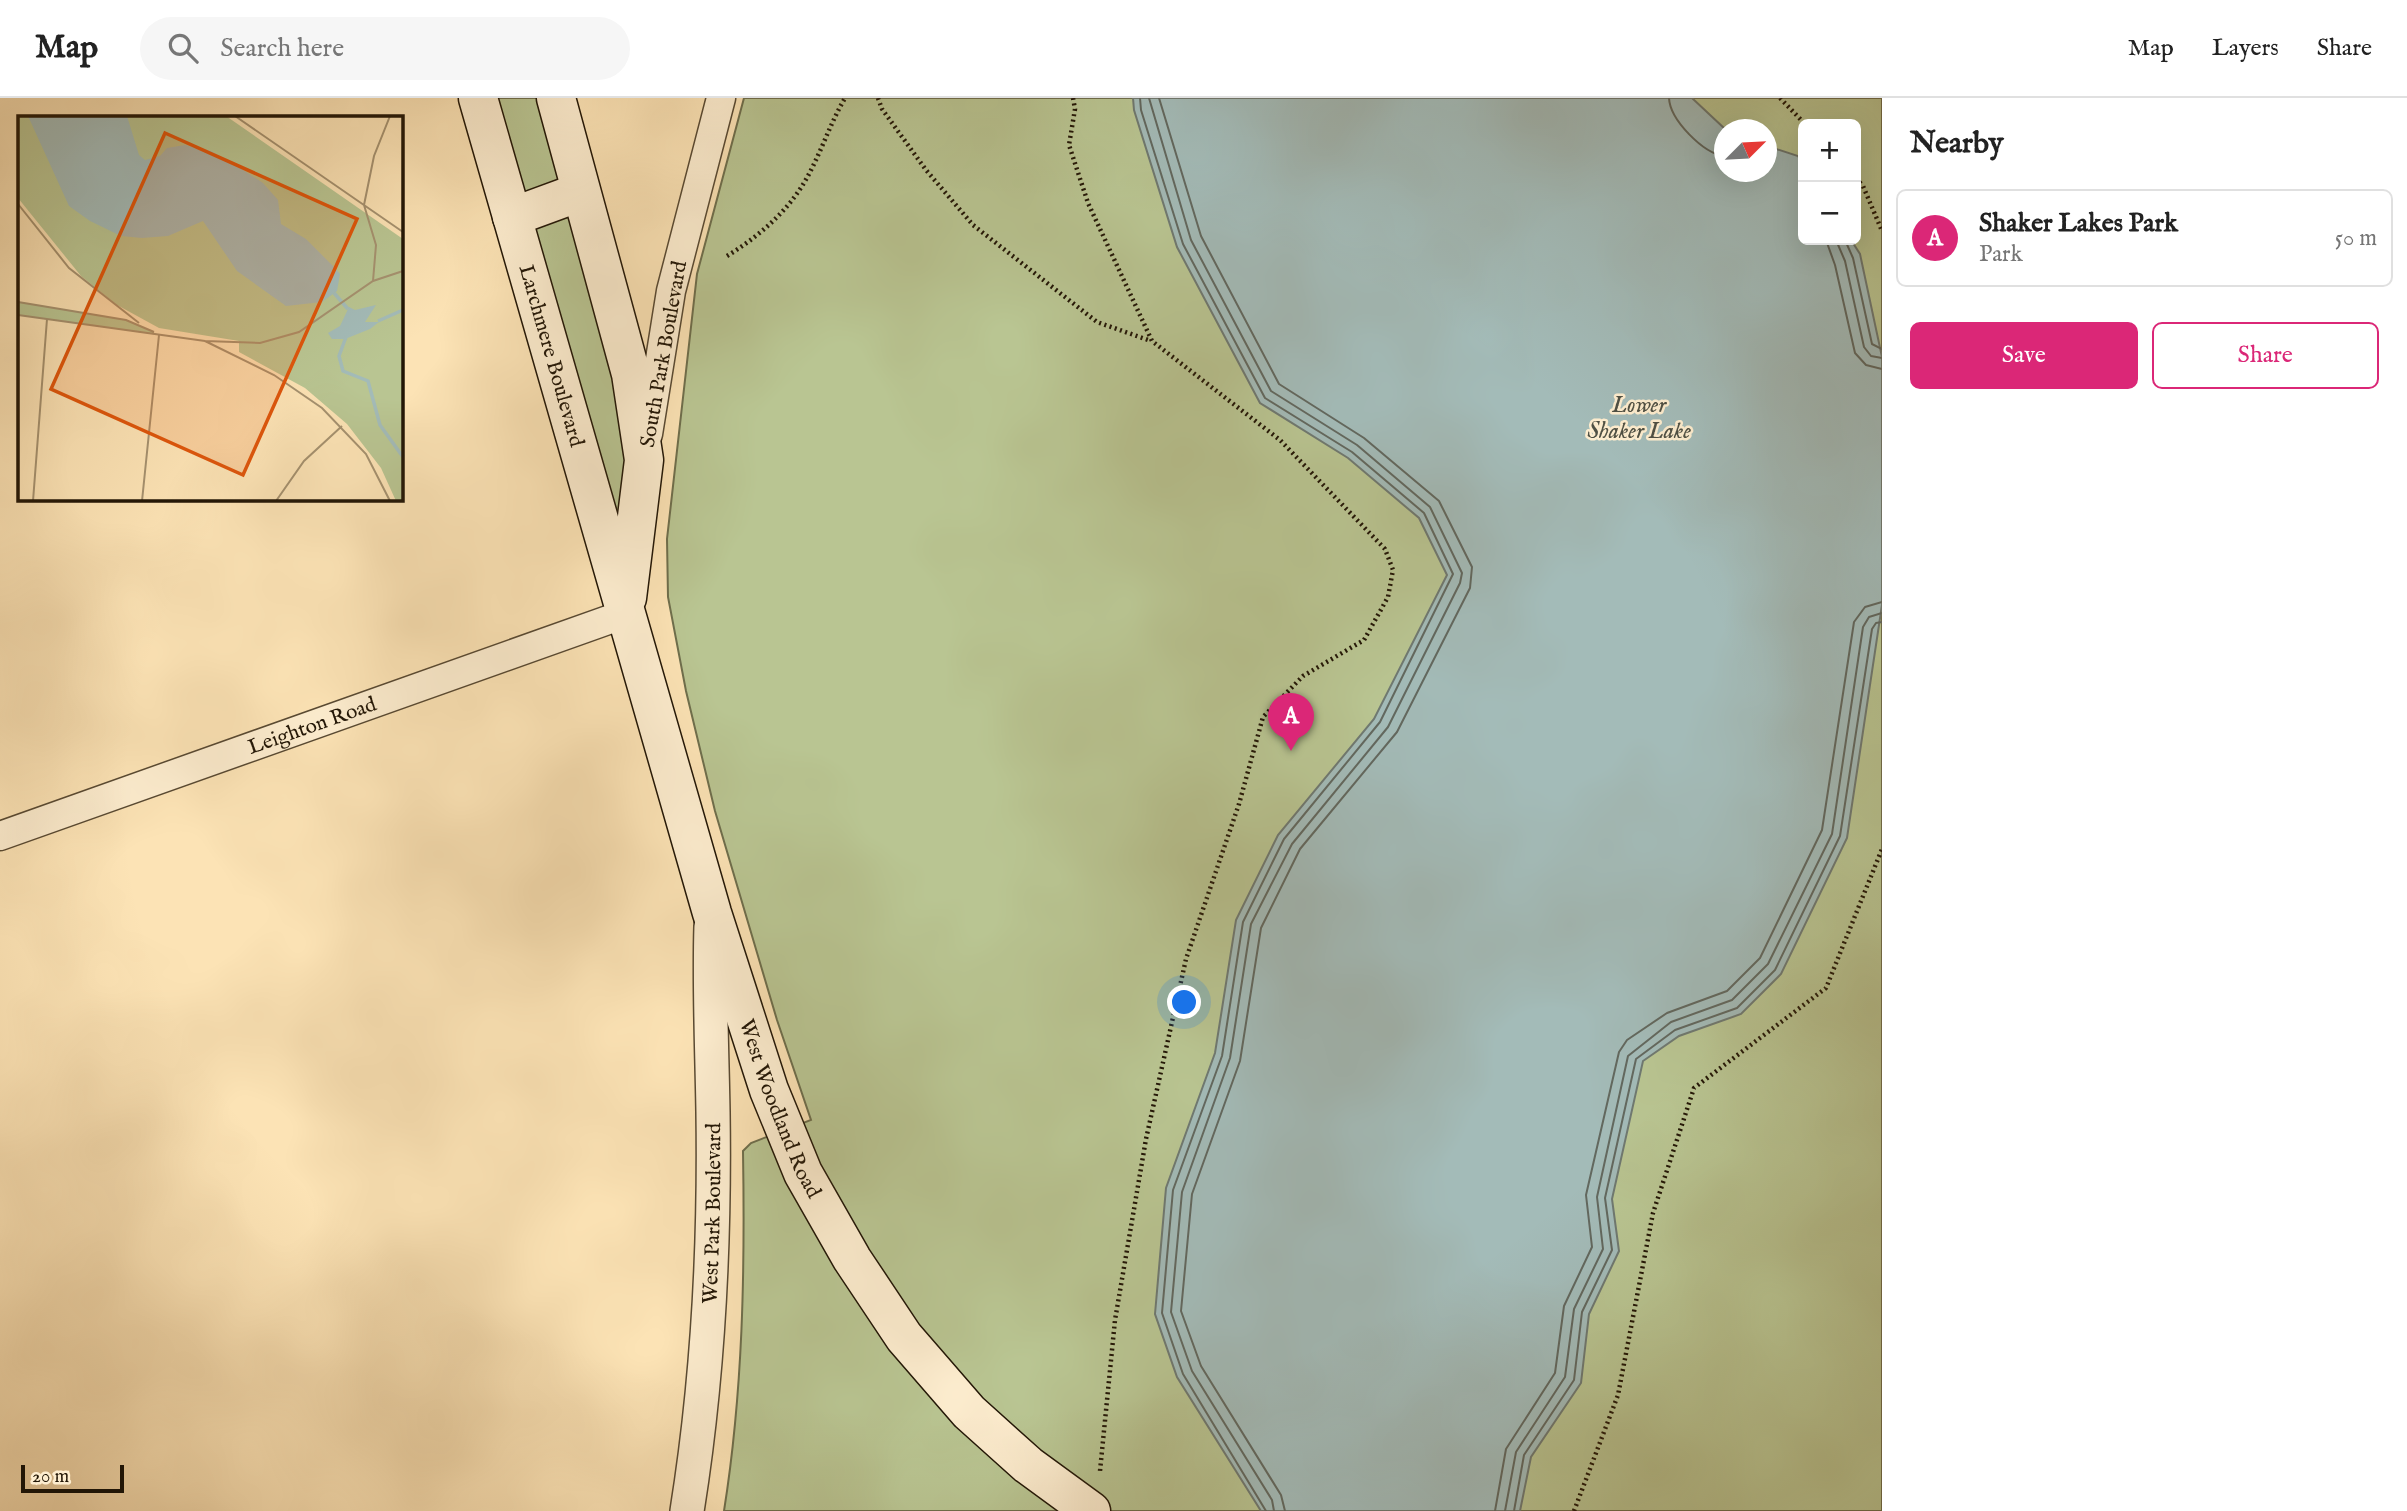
<!DOCTYPE html>
<html lang="en">
<head>
<meta charset="utf-8">
<style>
  :root { --surface:#fff; --page:#f6f6f6; --text:#222; --muted:#767676; --line:#e0e0e0; --accent:#db2777 }
  body { margin:0; font-family:"IM FELL English",serif; background:var(--page); color:var(--text) }
  .controls { position:absolute; right:21px; top:21px; display:grid; overflow:hidden; border-radius:10px; box-shadow:0 7px 28px #0002 }
  .controls button { width:63px; height:63px; display:grid; place-items:center; padding:0; border:0; border-bottom:2px solid var(--line); background:var(--surface); color:var(--text); font:35px sans-serif }
  .compass { position:absolute; left:1714px; top:21px; width:63px; height:63px; border-radius:50%; background:var(--surface); box-shadow:0 7px 28px #0002; rotate:66deg }
  .scale { position:absolute; left:21px; bottom:18px; width:103px; box-sizing:border-box; padding-left:7px; border:4px solid #221606; border-top:0; font-size:19px; line-height:24px; white-space:nowrap; color:#221606; -webkit-text-stroke:5px #fdedcf; paint-order:stroke }
  .you { position:absolute; left:1185px; top:905px; width:24px; height:24px; margin:-18px; border:5px solid #fff; border-radius:50%; background:#1a73e8; box-shadow:0 0 0 10px #1a73e833 }
  .badge { display:grid; place-items:center; width:46px; height:46px; border-radius:50%; background:var(--accent); color:#fff; font-size:23px; font-weight:700 }
  .pin { position:absolute; translate:-50% -58px; filter:drop-shadow(0 2px 4px #0008) }
  .pin::after { content:''; position:absolute; top:37px; width:24px; height:21px; background:inherit; clip-path:polygon(0 0,100% 0,50% 100%) }
  .list { margin:0; padding:0; list-style:none }
  h2 { display:flex; justify-content:space-between; align-items:center; height:91px; margin:0; padding:0 28px; font-size:30px }
  h2 small { font-size:23px; font-weight:400; color:var(--muted) }
  .list li { display:grid; grid-template-columns:46px 1fr auto; gap:21px; align-items:center; box-sizing:border-box; height:98px; margin:0 14px 14px; padding:0 14px; border:2px solid var(--line); border-radius:10px }
  .list b { display:block; font-size:26px; white-space:nowrap }
  .list p { margin:0; font-size:23px; white-space:nowrap; color:var(--muted) }
  .list em { font-size:23px; font-style:normal; color:var(--muted) }
  .actions { display:flex; gap:14px; padding:21px 28px }
  .actions a { flex:1; padding:16px 0; border:2px solid var(--accent); border-radius:10px; text-align:center; font-size:24px; color:var(--accent) }
  .actions .main { background:var(--accent); color:#fff }
  .icon { flex:none; width:38px; height:38px; fill:none; stroke:currentColor; stroke-width:2; stroke-linecap:round; stroke-linejoin:round }
  .map { position:relative; flex:none; width:1882px; height:1413px; overflow:hidden }
  header { display:flex; align-items:center; gap:42px; box-sizing:border-box; height:98px; padding:0 35px; background:var(--surface); border-bottom:2px solid var(--line) }
  header strong { font-size:33px }
  nav { display:flex; gap:38px; margin-inline-start:auto; font-size:24px }
  .search { width:490px; height:63px; background:var(--page); display:flex; align-items:center; gap:18px; box-sizing:border-box; padding:0 24px; border-radius:38px; color:var(--muted); font-size:26px }
  main { display:flex }
  aside { flex:1; background:var(--surface) }
  .map>svg:first-child { display:block }
  .green { fill:#b9c592; stroke:#6e6e4c; stroke-width:2; fill-rule:evenodd }
  .water { fill:#a3bbb8; stroke:#6f7971; stroke-width:2 }
  .lines { fill:none; stroke-linecap:round; stroke-linejoin:round }
  .shore { stroke:#62685f; stroke-width:2 }
  .minor-casing { stroke:#584932; stroke-width:31 }
  .tertiary-casing { stroke:#584932; stroke-width:36 }
  .secondary-casing { stroke:#221606; stroke-width:41 }
  .path { stroke:#221606; stroke-width:4.5; stroke-dasharray:2 3.5; stroke-linecap:butt }
  .minor { stroke:#fdedcf; stroke-width:28 }
  .tertiary { stroke:#fdedcf; stroke-width:33 }
  .secondary { stroke:#fdedcf; stroke-width:38 }
  .labels { text-anchor:middle; stroke-width:5; stroke-linejoin:round; paint-order:stroke }
  .street-label { font-size:21px; fill:#221606; stroke:#fdedcf }
  .water-label { font-size:23px; font-style:italic; fill:#4f5044; stroke:#fdedcf }
  .inset-river { fill:none; stroke:#a3bbb8; stroke-width:3.5 }
  .inset-road { fill:none; stroke:#a5916f; stroke-width:2 }
  .view { fill:#de560c; fill-opacity:0.15; stroke:#de560c; stroke-width:3.5 }
  .inset-edge { fill:none; stroke:#221606; stroke-width:3.5 }
</style>
</head>
<body>
<header>
<strong>Map</strong>
<div class="search"><svg class="icon" aria-label="search" viewBox="0 0 24 24"><circle cx="10" cy="10" r="6"/><path d="M15 15l6 6"/></svg>Search here</div>
<nav><a>Map</a><a>Layers</a><a>Share</a></nav>
</header>
<main>
<div class="map">
<svg width="1882" height="1413" viewBox="0 0 1882 1413">
  <rect width="100%" height="100%" fill="#fce3b5"/>
  <filter id="stains"><feTurbulence type="fractalNoise" baseFrequency=".00286" numOctaves="4"/><feColorMatrix values="0 0 0 0 .2 0 0 0 0 .09 0 0 0 0 .02 0 0 0 .5 -.17"/></filter>
  <radialGradient id="worn" r=".72"><stop offset=".6" stop-color="#630" stop-opacity="0"/><stop offset="1" stop-color="#630" stop-opacity=".3"/></radialGradient>
  <g class="green">
    <polygon points="478,0 556,0 631,276 625,516"/>
    <path d="M744,0H1882V1413H724C743,1293 745,1174 743,1053L751,1045L811,1022L777,922L715,713L686,593L668,499L667,441L697,176ZM1803,26H1856V142H1803ZM1724,32H1766V74H1724Z"/>
  </g>
  <polygon class="water" points="1133,0 1692,0 1725,31 1724,74 1766,74 1767,48 1798,58 1803,66 1803,142 1851,142 1860,156 1882,259 1882,507 1847,740 1781,876 1741,916 1679,938 1643,963 1612,1101 1619,1153 1589,1216 1581,1285 1531,1359 1520,1413 1261,1413 1177,1279 1155,1216 1166,1090 1215,955 1236,822 1278,737 1374,621 1447,477 1419,420 1348,360 1260,305 1177,149 1134,12"/>
  <g class="lines">
    <g class="shore">
      <polyline points="1140,0 1141,12 1183,146 1265,300 1352,354 1424,415 1453,476 1380,624 1284,741 1243,824 1222,958 1173,1092 1162,1215 1183,1276 1266,1413"/>
      <polyline points="1149,0 1191,142 1271,293 1357,347 1430,409 1462,475 1460,485 1388,629 1292,746 1251,826 1230,960 1182,1094 1171,1214 1192,1273 1272,1402 1274,1413"/>
      <polyline points="1159,0 1201,138 1279,286 1364,340 1439,403 1472,469 1470,490 1397,634 1300,751 1261,830 1240,963 1192,1096 1181,1213 1201,1268 1281,1397 1285,1413"/>
      <path d="M1669,0C1670,22 1703,55 1724,58"/>
      <polyline points="1826,142 1835,167 1855,255 1866,267 1882,271"/>
      <polyline points="1836,142 1845,163 1864,249 1871,258 1882,260"/>
      <polyline points="1845,142 1853,160 1872,246 1882,251"/>
      <polyline points="1495,1413 1506,1351 1555,1275 1564,1208 1592,1149 1586,1097 1619,954 1627,942 1667,915 1727,893 1760,860 1822,732 1854,524 1865,509 1882,504"/>
      <polyline points="1505,1413 1516,1354 1565,1279 1574,1211 1603,1151 1597,1099 1628,958 1671,924 1732,902 1768,866 1832,736 1863,529 1869,519 1882,515"/>
      <polyline points="1514,1413 1524,1357 1574,1282 1582,1214 1612,1152 1605,1100 1636,961 1675,932 1737,910 1775,872 1840,738 1872,531 1876,525 1882,524"/>
    </g>
    <g class="minor-casing">
      <g id="minor">
        <polyline points="648,336 671,193 721,0"/>
        <path id="s1" d="M0,738L625,516"/>
      </g>
    </g>
    <g class="tertiary-casing">
      <g id="tertiary">
        <path id="s2" d="M687,1413C708,1282 715,1147 713,1014C712,952 709,890 711,828"/>
      </g>
    </g>
    <g class="secondary-casing">
      <g id="secondary">
        <path id="s3" d="M478,0L712,815L769,992L803,1075L852,1161L904,1239L969,1314L1028,1367L1091,1413"/>
        <polyline points="556,0 631,276 644,362 627,500"/>
        <polyline points="512,119 580,94"/>
      </g>
    </g>
    <g class="path">
      <polyline points="878,0 882,11 926,72 973,127 1097,224 1151,243"/>
      <polyline points="1073,0 1075,11 1069,47 1088,105 1152,243 1280,342 1385,451 1393,472 1388,499 1364,542 1303,578 1263,619 1239,706 1186,861 1146,1041 1115,1222 1100,1373"/>
      <polyline points="1780,0 1805,26"/>
      <polyline points="1856,80 1863,88 1882,133"/>
      <path d="M727,158C761,137 792,110 810,74C823,49 831,24 845,0"/>
      <polyline points="1574,1413 1618,1297 1653,1115 1694,990 1826,890 1882,751"/>
    </g>
    <use href="#minor" class="minor"/>
    <use href="#tertiary" class="tertiary"/>
    <use href="#secondary" class="secondary"/>
  </g>
  <g class="labels">
    <g class="street-label">
      <text transform="translate(663 256) rotate(-80)" y="7">South Park Boulevard</text>
      <text dy="7" stroke="none"><textPath href="#s3" startOffset="268">Larchmere Boulevard</textPath></text>
      <text dy="7" stroke="none"><textPath href="#s1" startOffset="331">Leighton Road</textPath></text>
      <text dy="7" stroke="none"><textPath href="#s3" startOffset="1055">West Woodland Road</textPath></text>
      <text dy="7" stroke="none"><textPath href="#s2" startOffset="299">West Park Boulevard</textPath></text>
    </g>
    <g class="water-label">
      <text x="1639" y="314">Lower<tspan x="1639" dy="26">Shaker Lake</tspan></text>
    </g>
  </g>
  <g transform="translate(18 18)">
    <rect width="385" height="385" fill="#fce3b5"/>
    <path d="M0,0H208L385,123V385H378L363,352L329,308L287,272L221,236V225L141,212L99,189L63,160L0,82ZM0,186L109,204L141,219L0,199Z" fill="#b9c592"/>
    <path d="M10,0H109L121,39L127,44L142,40L149,32L167,29L193,35L216,48L245,67L260,84L263,108L288,123L317,152L322,158L319,175L304,186L268,190L219,155L185,105L150,120L124,122L103,120L72,105L51,90ZM358,189L347,206H361L352,213L327,223H314L310,217L322,210L331,191L337,194Z" fill="#a3bbb8"/>
    <path class="inset-river" d="M316,177L330,193M360,205L385,194M328,221L321,240L325,255L350,265L362,309L385,341"/>
    <path class="inset-road" d="M217,0L385,116M0,88L51,152L121,207M355,165L358,129L346,89L356,40L372,0M0,186L108,204L136,216M0,199L187,225L242,227L281,216L355,165L385,155M187,225L256,259L304,292L348,338L372,385M15,385L29,203M124,385L141,219M258,385L286,345L324,310"/>
    <path class="view" d="M147,17L339,103L225,359L33,273Z"/>
    <rect width="385" height="385" class="inset-edge"/>
  </g>
  <rect width="100%" height="100%" filter="url(#stains)"/>
  <rect width="100%" height="100%" fill="url(#worn)"/>
</svg>
<div class="controls">
<button>+</button>
<button>−</button>
</div>
<svg class="compass" viewBox="-18 -18 36 36"><path d="M0-13l5 13h-10z" fill="#e53935"/><path d="M0 13l5-13h-10z" fill="#767676"/></svg>
<div class="scale">20 m</div>
<div class="you"></div>
<div class="pin badge" style="left:1291px;top:653px">A</div>
</div>
<aside>
<h2>Nearby<small></small></h2>
<ul class="list">
<li><span class="badge">A</span><div><b>Shaker Lakes Park</b><p>Park</p></div><em>50 m</em></li>
</ul>
<div class="actions"><a class="main">Save</a><a>Share</a></div>
</aside>
</main>
</body>
</html>
